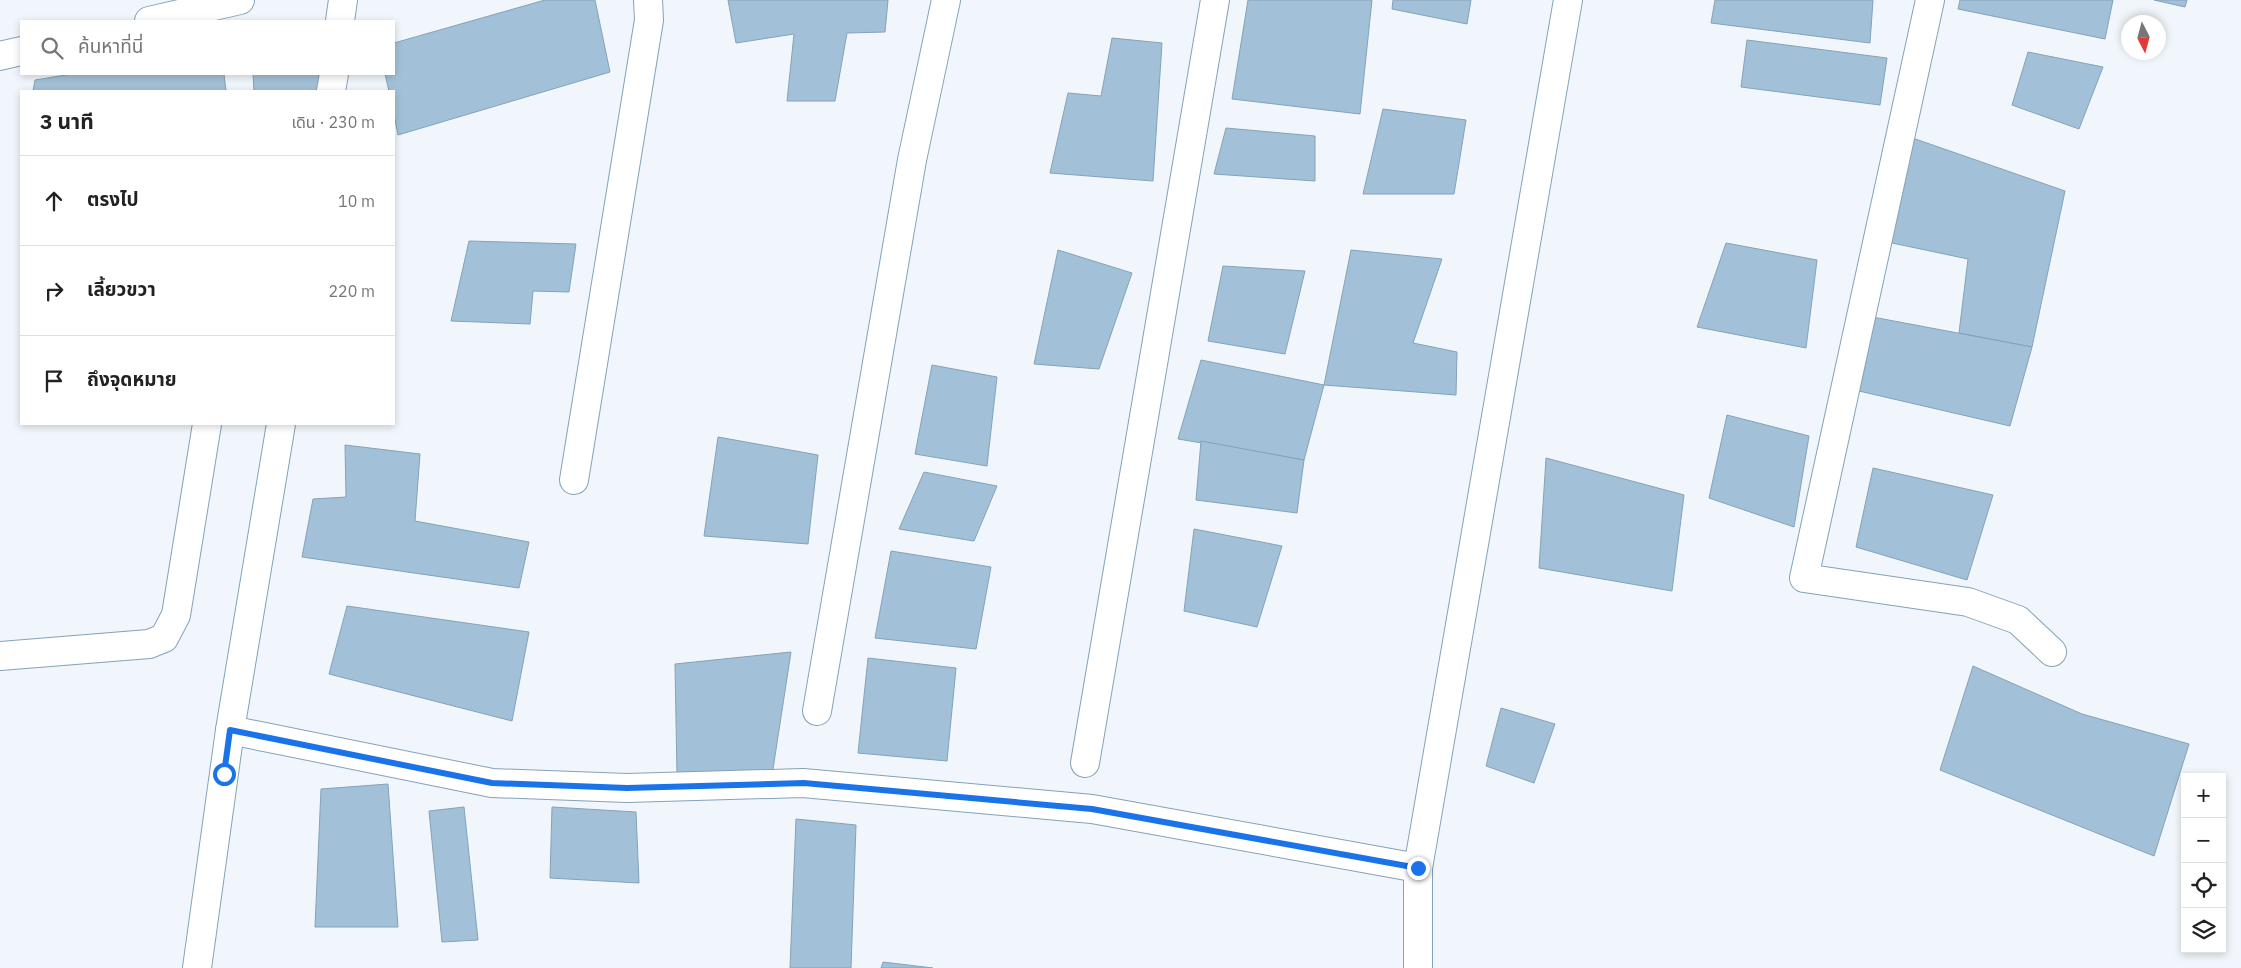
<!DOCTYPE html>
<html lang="th">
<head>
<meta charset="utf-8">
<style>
  :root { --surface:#fff; --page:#f6f6f6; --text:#222; --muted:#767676; --line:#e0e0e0 }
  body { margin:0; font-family:"IBM Plex Sans","Noto Sans Thai",sans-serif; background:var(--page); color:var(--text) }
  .controls { position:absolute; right:15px; bottom:15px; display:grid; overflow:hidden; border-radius:0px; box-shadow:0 2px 8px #0003 }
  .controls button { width:45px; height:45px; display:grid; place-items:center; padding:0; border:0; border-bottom:1px solid var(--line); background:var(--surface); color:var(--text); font:25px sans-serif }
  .compass { position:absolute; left:2121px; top:15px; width:45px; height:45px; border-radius:50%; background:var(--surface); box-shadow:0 2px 8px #0003; rotate:174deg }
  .stop { position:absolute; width:15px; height:15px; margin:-11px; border:4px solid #1a73e8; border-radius:50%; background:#fff }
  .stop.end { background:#1a73e8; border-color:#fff; box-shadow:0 1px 5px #0008 }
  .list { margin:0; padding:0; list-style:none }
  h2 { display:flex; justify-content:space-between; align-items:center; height:65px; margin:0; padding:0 20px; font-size:21px }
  h2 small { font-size:16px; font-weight:400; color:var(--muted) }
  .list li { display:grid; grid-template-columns:32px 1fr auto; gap:15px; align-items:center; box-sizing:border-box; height:90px; padding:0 20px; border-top:1px solid var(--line) }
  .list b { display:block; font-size:19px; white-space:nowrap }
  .list em { font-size:16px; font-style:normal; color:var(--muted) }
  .icon { flex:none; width:28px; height:28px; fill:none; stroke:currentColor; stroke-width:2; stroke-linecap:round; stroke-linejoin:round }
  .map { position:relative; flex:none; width:2241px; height:968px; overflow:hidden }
  .search { position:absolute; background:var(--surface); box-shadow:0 2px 8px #0003; left:20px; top:20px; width:375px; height:55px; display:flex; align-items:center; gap:12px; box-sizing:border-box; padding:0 18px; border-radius:0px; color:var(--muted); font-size:19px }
  .panel { position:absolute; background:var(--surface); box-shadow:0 2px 8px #0003; left:20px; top:90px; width:375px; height:335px; border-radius:0px }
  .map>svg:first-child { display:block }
  .building { fill:#a2c1d8; stroke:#84a2b8 }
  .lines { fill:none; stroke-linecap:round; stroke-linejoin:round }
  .minor-casing { stroke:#84a2b8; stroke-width:30 }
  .major-casing { stroke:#84a2b8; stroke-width:30 }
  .minor { stroke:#fff; stroke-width:28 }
  .major { stroke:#fff; stroke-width:28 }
  .route { stroke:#1a73e8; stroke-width:6 }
</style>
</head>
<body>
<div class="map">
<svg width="2241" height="968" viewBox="0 0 2241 968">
  <rect width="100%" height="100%" fill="#f0f6fb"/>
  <g class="building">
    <polygon points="545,0 595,0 610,72 398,135 394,115 394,91 389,91 385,74 394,74 394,43"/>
    <polygon points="728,0 888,0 885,32 847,33 835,101 787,101 794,34 736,43"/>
    <polygon points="1248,0 1372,0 1360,114 1232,99"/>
    <polygon points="1393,0 1471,0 1467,24 1392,9"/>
    <polygon points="1715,0 1873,0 1870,43 1711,23"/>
    <polygon points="1960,0 2113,0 2105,39 1958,9"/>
    <polygon points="2154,0 2187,0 2185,7"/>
    <polygon points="1112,38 1162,43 1153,181 1050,173 1068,93 1101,96"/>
    <polygon points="1747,40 1887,58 1880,105 1741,87"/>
    <polygon points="2028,52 2103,67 2079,129 2012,105"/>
    <polygon points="72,74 224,74 226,91 33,91 35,80"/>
    <polygon points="253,74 322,74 326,91 254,91"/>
    <polygon points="1383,109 1466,120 1454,194 1363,194"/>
    <polygon points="1226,128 1315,136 1315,181 1214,174"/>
    <polygon points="1901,134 2065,191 2032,347 1959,333 1968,259 1878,240"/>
    <polygon points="469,241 576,244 569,292 533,291 530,324 451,321"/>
    <polygon points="1726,243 1817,260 1806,348 1697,327"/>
    <polygon points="1058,250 1132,273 1099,369 1034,364"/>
    <polygon points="1351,250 1442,259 1413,343 1457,352 1456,395 1324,385"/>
    <polygon points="1223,266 1305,271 1285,354 1208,341"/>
    <polygon points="1862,315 2032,347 2010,426 1846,388"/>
    <polygon points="1201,360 1324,385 1304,460 1178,439"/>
    <polygon points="932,365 997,377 987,466 915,454"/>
    <polygon points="1727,415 1809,436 1794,527 1709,498"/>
    <polygon points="718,437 818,455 808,544 704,536"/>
    <polygon points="1201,441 1304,460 1297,513 1196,500"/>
    <polygon points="345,445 420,454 415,521 529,542 519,588 302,557 313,499 346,497"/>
    <polygon points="1546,458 1684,495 1672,591 1539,568"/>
    <polygon points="1873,468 1993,495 1967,580 1856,547"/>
    <polygon points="924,472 997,486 974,541 899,529"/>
    <polygon points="1194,529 1282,546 1257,627 1184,611"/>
    <polygon points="891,551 991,567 976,649 875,638"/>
    <polygon points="347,606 529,632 512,721 329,674"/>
    <polygon points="791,652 771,782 677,775 675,664"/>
    <polygon points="868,658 956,668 947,761 858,753"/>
    <polygon points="1973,666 2082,714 2189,744 2154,856 1940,770"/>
    <polygon points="1501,708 1555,724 1534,783 1486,766"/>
    <polygon points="388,784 398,927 315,927 321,789"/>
    <polygon points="464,807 478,940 442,942 429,811"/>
    <polygon points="552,807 636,812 639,883 550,878"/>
    <polygon points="796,819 856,825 851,968 790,968"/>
    <polygon points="883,962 933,968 881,968"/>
  </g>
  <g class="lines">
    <g class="minor-casing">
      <g id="minor">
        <polyline points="1930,0 1804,578 1968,602 2018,620 2052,652"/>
        <polyline points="340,21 343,0"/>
        <polyline points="331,91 334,74"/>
        <polyline points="574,480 649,20 648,0"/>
        <polyline points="0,656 149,644 164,638 176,615 207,424"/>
        <polyline points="817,711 912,160 946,0"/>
        <polyline points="230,730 492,783 627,788 803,783 1092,809 1418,868"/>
        <polyline points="1085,763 1215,0"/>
        <polyline points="197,968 230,730 281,424"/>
        <polyline points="1418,968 1418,868 1568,0"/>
      </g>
    </g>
    <g class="major-casing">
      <g id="major">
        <polyline points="149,21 240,0"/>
        <polyline points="0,56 21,51"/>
      </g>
    </g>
    <use href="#minor" class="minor"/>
    <use href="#major" class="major"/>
  </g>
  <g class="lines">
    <polyline class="route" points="224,774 230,730 492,783 627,788 804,783 1092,809 1418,868"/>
  </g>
</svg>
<div class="controls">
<button>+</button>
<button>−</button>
<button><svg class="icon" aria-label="locate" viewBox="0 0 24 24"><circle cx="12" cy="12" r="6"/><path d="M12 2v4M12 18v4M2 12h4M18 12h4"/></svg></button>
<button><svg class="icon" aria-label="layers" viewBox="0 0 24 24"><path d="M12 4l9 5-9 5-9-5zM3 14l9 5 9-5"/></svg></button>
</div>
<svg class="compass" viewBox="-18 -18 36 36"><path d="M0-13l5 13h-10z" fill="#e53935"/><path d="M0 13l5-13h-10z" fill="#767676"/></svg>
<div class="stop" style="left:224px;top:774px"></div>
<div class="stop end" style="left:1418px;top:868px"></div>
<div class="search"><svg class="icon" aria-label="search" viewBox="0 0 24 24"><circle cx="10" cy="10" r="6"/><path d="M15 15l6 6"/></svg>ค้นหาที่นี่</div>
<section class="panel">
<h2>3 นาที<small>เดิน · 230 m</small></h2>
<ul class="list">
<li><svg class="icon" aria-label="ahead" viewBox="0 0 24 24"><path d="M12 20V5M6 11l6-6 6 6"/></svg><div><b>ตรงไป</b></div><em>10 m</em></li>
<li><svg class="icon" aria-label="right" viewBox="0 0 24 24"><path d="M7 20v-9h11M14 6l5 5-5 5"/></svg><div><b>เลี้ยวขวา</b></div><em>220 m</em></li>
<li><svg class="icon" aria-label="arrive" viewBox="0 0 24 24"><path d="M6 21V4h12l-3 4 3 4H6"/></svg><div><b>ถึงจุดหมาย</b></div></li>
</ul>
</section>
</div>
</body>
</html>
